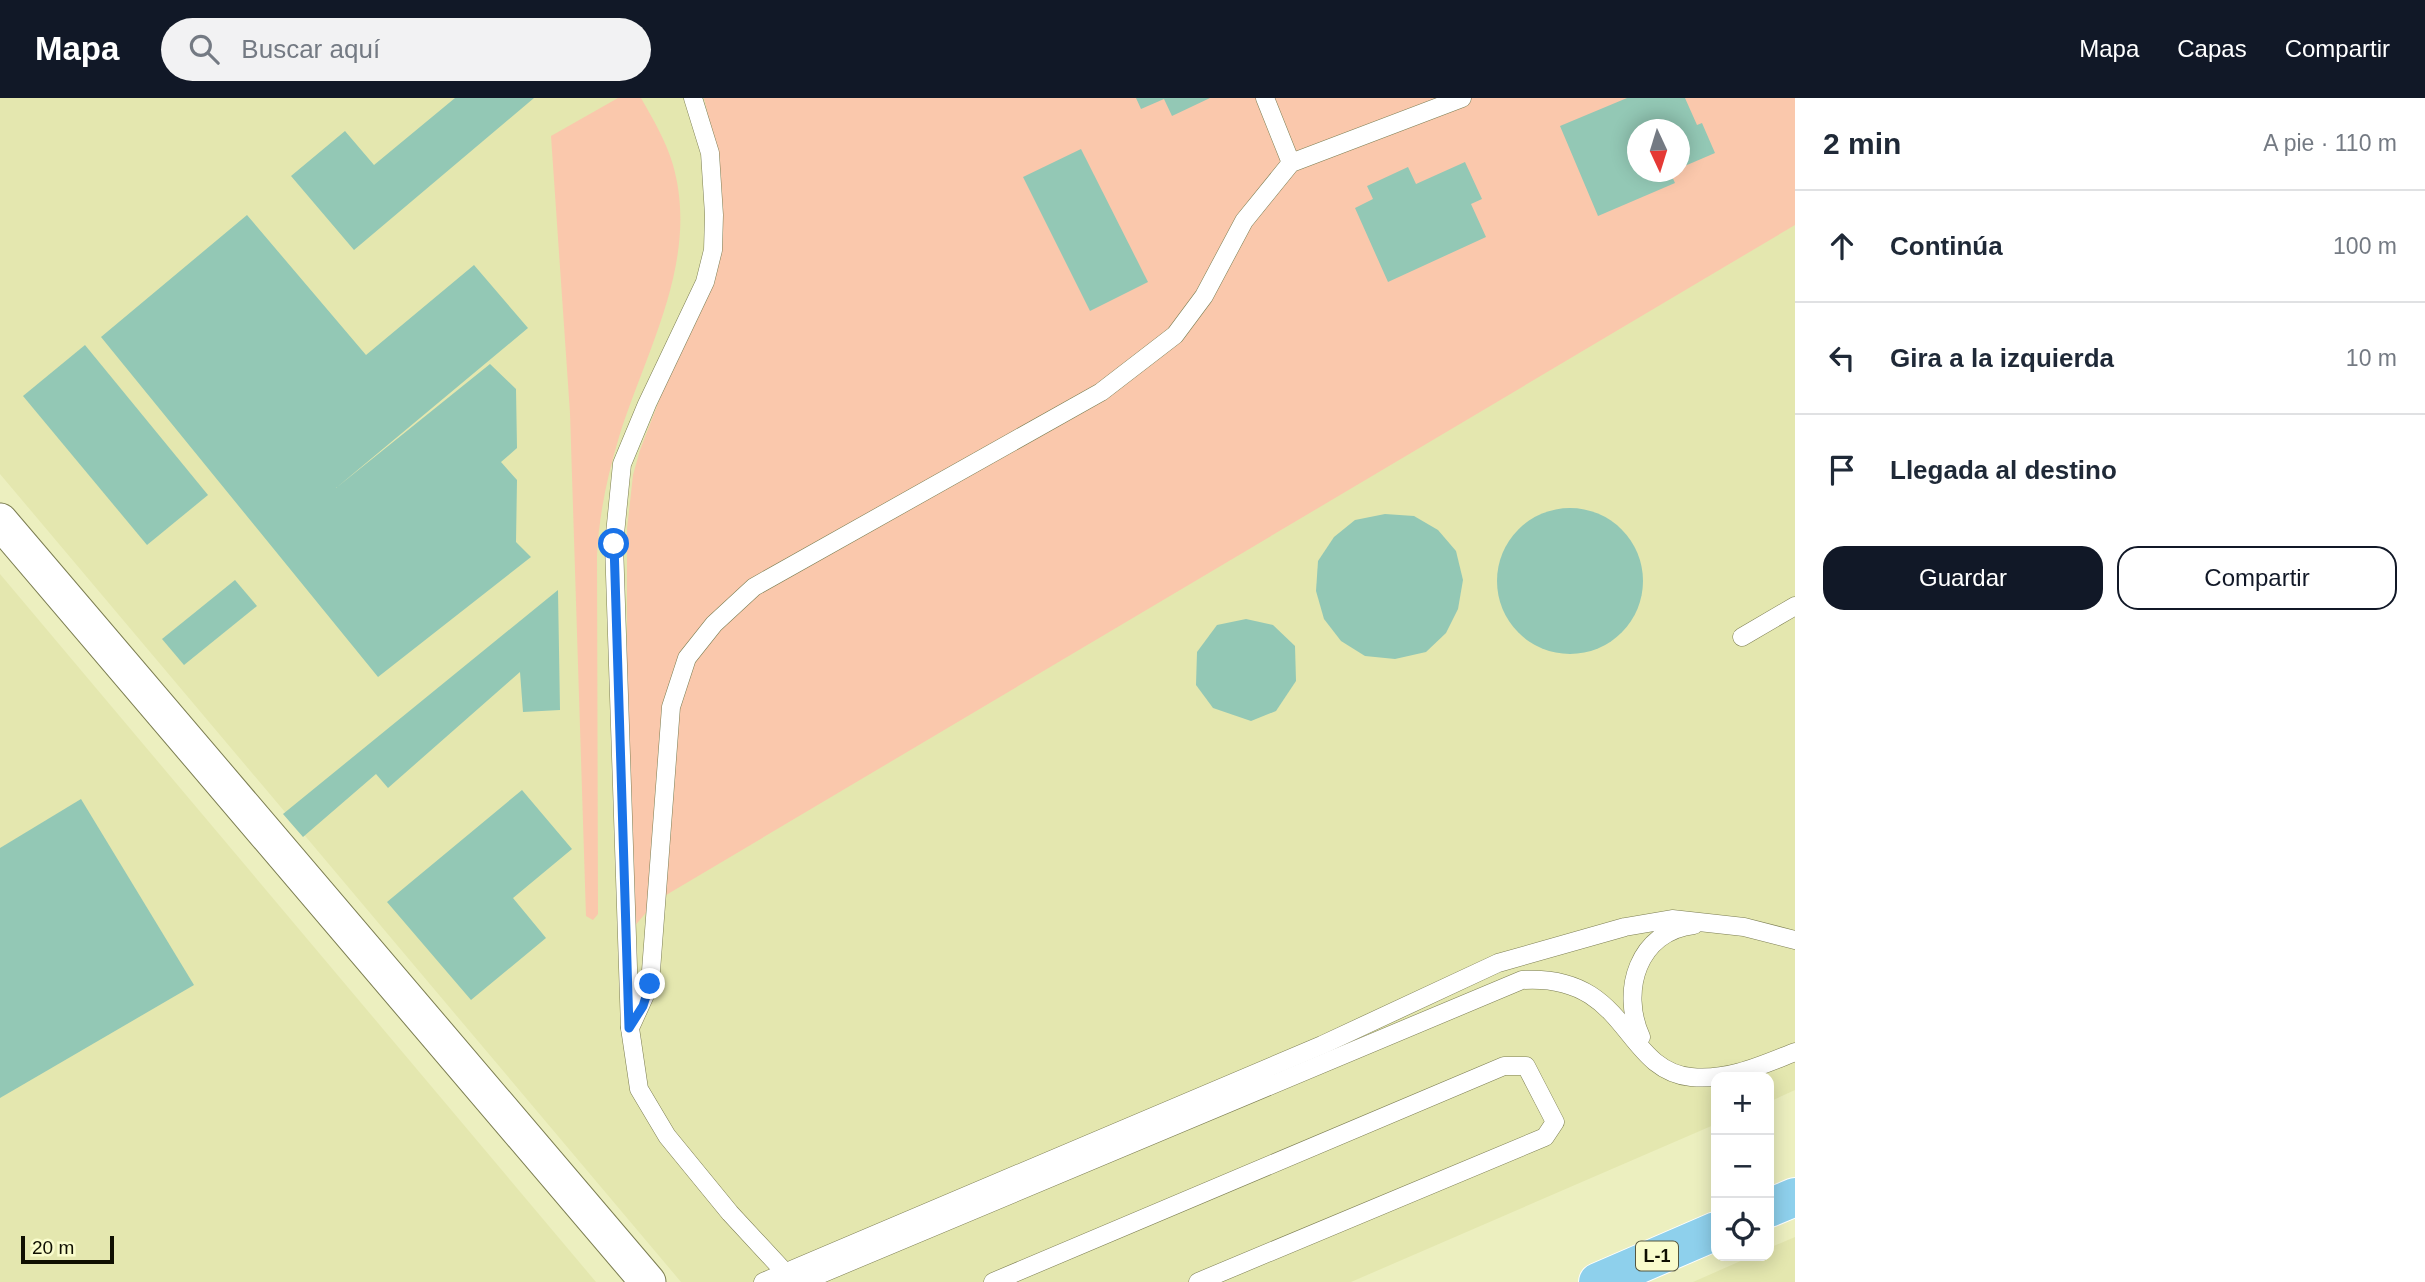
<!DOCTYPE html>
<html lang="es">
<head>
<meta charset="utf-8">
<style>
  :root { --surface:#fff; --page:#f2f2f3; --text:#1f2937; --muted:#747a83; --line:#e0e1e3; --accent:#111827 }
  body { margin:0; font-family:Helvetica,sans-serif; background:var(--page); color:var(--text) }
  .controls { position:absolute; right:21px; bottom:21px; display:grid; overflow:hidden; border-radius:14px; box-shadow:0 4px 18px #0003 }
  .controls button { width:63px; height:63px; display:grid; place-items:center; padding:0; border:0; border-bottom:2px solid var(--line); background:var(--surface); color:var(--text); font:35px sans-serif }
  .compass { position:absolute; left:1627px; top:21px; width:63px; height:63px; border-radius:50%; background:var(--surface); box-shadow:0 4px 18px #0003; rotate:176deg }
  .scale { position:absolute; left:21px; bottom:18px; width:93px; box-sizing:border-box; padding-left:7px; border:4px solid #0f0f01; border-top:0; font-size:19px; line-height:24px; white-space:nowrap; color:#0f0f01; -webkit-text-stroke:5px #f9fccc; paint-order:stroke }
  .stop { position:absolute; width:21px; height:21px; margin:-16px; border:5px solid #1a73e8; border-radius:50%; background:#fff }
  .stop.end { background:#1a73e8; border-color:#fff; box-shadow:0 2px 7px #0008 }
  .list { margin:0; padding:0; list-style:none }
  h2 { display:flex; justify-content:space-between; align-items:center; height:91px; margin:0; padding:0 28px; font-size:30px }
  h2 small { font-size:23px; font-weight:400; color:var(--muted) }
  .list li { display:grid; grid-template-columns:46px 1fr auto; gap:21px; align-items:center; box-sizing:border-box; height:112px; padding:0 28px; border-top:2px solid var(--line) }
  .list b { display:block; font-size:26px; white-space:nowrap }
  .list em { font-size:23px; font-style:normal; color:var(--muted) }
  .actions { display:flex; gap:14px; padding:21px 28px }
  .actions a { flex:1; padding:16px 0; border:2px solid var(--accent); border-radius:21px; text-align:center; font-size:24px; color:var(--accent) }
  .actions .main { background:var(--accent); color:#fff }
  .icon { flex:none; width:38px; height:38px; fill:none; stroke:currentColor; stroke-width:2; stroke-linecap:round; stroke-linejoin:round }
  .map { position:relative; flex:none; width:1795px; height:1184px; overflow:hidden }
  header { display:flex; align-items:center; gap:42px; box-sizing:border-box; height:98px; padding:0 35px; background:var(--accent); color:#fff }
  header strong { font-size:33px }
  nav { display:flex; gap:38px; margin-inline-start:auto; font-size:24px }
  .search { width:490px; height:63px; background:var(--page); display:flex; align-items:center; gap:18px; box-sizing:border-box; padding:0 24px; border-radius:38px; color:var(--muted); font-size:26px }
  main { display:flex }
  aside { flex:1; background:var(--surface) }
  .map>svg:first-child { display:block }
  .built { fill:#e4e7af; fill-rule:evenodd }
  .green { fill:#fac8ac; fill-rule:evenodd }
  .building { fill:#93c8b5 }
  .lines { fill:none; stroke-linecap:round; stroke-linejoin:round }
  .lane-casing { stroke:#7b7d51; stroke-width:19 }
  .street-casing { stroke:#7b7d51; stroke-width:37 }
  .primary-casing { stroke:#fff; stroke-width:40 }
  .lane { stroke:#fff; stroke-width:18 }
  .street { stroke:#fff; stroke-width:35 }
  .primary { stroke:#8ed0ec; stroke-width:38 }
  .route { stroke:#1a73e8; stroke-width:9 }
  .labels { text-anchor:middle; stroke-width:5; stroke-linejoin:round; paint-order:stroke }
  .shield { fill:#f9fccc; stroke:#55563e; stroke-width:2 }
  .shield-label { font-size:18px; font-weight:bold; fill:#0f0f01 }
</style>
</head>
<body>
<header>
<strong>Mapa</strong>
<div class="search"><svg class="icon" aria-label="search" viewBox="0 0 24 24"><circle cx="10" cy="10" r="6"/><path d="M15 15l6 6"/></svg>Buscar aquí</div>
<nav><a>Mapa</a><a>Capas</a><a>Compartir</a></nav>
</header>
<main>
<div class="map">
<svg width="1795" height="1184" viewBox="0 0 1795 1184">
  <rect width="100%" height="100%" fill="#ecefbf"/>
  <g class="built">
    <path d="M0,0H1795V992L1769,1004V979H1716V1026L1351,1184H681L0,376ZM1638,32H1680V74H1638Z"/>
    <polygon points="0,476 596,1184 0,1184"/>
    <polygon points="1795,1139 1795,1184 1693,1184 1752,1158 1769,1158 1769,1150"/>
  </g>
  <g class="green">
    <path d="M618,0H641C653,21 666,43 673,67C700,162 646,252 619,339C607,379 599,417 597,458L598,816L593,822L586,818L570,315L551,38Z"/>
    <path d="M704,0H1795V127L656,803L627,837V431L633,377L640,352L670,274L703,205L718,63ZM1638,32H1680V74H1638Z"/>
  </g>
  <g class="building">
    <polygon points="455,0 534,0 354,152 291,78 345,33 374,67"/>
    <polygon points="1136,0 1210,0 1172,18 1164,1 1141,11"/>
    <polygon points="1627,0 1685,0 1697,27 1702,25 1715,55 1680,70 1680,32 1638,32 1638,74 1670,74 1675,85 1598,118 1560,28"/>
    <polygon points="1081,51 1148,184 1090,213 1023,79"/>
    <polygon points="1465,64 1482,101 1471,106 1486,139 1388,184 1355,110 1373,101 1367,88 1408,69 1416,86"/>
    <polygon points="247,117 366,257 474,167 528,230 336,390 490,266 516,291 517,350 501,364 517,382 516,444 531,459 378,579 101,239"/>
    <polygon points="85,247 208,397 147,447 23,298"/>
    <circle cx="1570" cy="483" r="73"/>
    <polygon points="1385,416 1414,418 1438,432 1456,453 1463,482 1458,511 1446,535 1426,554 1395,561 1365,558 1341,543 1324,521 1316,493 1318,463 1334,439 1355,422"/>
    <polygon points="235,482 257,508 184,567 162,541"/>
    <polygon points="558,492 560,612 523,614 520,574 388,690 376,676 303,739 283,716"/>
    <polygon points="1246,521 1273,527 1295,548 1296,583 1276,613 1251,623 1213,610 1196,587 1197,554 1217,527"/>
    <polygon points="522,692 572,751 513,800 546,840 471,902 387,804"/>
    <polygon points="81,701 194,887 0,1000 0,750"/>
  </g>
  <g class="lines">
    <g class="lane-casing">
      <g id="lane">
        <polyline points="1265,0 1291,65"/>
        <polyline points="1742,539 1795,508"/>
        <polyline points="630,930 614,446 622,366 647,306 705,184 713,152 714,117 710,55 693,0"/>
        <path d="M1641,939C1620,893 1638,833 1694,827"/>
        <polyline points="763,1184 1322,947 1498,865 1625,829 1672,821 1744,829 1795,842"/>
        <polyline points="794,1184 730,1115 667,1038 639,991 630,930 650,886 671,609 687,560 714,526 754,489 1101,294 1175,237 1204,198 1244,123 1291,65 1462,0"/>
        <path d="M802,1184L1522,882C1629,875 1622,972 1691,979C1728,983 1762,967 1795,954"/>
        <polyline points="993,1184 1504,968 1526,968 1555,1024 1545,1039 1198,1184"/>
      </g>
    </g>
    <g class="street-casing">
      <polyline id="street" points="0,423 648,1184"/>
    </g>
    <g class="primary-casing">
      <g id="primary">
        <polyline points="1769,1110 1795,1099"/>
        <polyline points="1598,1184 1716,1133"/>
      </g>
    </g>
    <use href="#lane" class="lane"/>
    <use href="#street" class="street"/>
    <use href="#primary" class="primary"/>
  </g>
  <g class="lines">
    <polyline class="route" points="614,446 629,930 643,908 650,886"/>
  </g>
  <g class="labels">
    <rect class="shield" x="1636" y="1143.5" width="42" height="29" rx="5"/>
    <g class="shield-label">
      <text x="1657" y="1164">L-1</text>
    </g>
  </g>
</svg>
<div class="controls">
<button>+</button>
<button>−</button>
<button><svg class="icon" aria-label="locate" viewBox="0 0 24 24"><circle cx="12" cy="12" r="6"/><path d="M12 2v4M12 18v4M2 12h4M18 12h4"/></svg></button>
</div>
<svg class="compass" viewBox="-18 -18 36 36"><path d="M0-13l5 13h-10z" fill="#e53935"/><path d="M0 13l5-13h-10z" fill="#747a83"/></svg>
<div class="scale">20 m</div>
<div class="stop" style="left:614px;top:446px"></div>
<div class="stop end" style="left:650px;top:886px"></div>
</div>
<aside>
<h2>2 min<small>A pie · 110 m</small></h2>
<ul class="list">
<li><svg class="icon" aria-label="ahead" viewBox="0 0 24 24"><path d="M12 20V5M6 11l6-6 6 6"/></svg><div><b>Continúa</b></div><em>100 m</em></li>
<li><svg class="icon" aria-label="left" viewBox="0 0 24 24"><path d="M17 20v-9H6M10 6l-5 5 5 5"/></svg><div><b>Gira a la izquierda</b></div><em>10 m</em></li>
<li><svg class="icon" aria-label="arrive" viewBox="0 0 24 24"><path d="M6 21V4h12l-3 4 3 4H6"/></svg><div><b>Llegada al destino</b></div></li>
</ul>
<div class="actions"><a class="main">Guardar</a><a>Compartir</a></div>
</aside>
</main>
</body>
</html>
